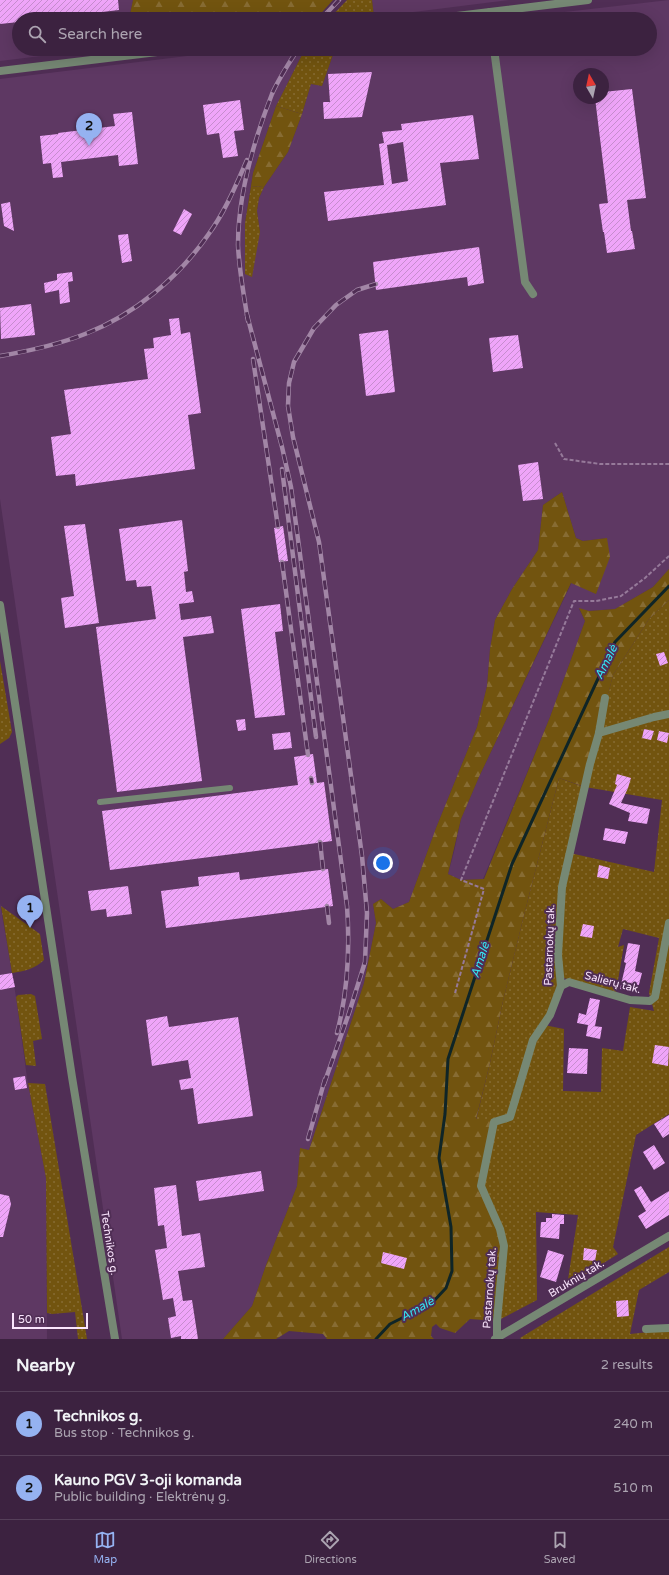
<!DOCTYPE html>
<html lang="en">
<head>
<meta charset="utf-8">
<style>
  :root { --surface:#3c2240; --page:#432a47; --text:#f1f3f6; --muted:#aca4b1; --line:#553f59; --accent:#95b2f1 }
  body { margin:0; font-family:"Varela Round",sans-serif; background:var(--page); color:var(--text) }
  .compass { position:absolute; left:573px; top:68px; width:36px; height:36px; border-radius:50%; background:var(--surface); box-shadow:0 4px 16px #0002; rotate:351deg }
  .scale { position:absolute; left:12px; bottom:10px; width:76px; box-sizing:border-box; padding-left:4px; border:2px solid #fae5fd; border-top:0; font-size:11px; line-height:14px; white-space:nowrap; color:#fae5fd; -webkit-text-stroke:3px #502e55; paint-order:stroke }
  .you { position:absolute; left:383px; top:863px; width:14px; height:14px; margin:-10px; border:3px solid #fff; border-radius:50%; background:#1a73e8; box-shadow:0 0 0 6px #1a73e833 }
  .badge { display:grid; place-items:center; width:26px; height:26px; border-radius:50%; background:var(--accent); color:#111; font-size:13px; font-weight:700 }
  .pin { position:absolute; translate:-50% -33px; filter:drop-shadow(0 1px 2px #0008) }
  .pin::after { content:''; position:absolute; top:21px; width:14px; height:12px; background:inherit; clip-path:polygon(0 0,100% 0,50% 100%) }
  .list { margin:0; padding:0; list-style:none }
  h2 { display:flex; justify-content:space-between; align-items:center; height:52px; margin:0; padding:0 16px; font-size:17px }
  h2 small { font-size:13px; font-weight:400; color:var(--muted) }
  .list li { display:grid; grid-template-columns:26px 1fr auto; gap:12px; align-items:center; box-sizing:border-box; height:64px; padding:0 16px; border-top:1px solid var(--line) }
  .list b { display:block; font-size:15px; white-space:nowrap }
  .list p { margin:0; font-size:13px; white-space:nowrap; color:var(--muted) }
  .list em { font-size:13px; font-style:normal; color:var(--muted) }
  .icon { flex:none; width:22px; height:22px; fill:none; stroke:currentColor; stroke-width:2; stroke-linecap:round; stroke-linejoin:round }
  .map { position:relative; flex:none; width:669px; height:1339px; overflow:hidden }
  .search { position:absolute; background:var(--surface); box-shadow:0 4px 16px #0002; left:12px; right:12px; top:12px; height:44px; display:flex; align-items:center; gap:10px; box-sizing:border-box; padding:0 14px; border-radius:22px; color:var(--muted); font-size:15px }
  .sheet { height:180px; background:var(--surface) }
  nav { display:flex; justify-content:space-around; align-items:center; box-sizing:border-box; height:56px; border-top:1px solid var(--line); background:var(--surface); font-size:11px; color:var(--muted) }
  nav a { display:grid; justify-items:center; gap:2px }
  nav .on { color:var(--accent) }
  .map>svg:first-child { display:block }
  .built { fill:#5e3863; fill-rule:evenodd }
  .grass { fill:url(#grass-dots); fill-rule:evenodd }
  .forest { fill:url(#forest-firs) }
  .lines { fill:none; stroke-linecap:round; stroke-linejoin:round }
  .stream { stroke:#0f2527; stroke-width:3 }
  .building { fill:url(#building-hatch); fill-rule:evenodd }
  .path { stroke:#967a9a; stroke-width:2; stroke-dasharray:4 2; stroke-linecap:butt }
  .service { stroke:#768874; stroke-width:6 }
  .minor { stroke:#768874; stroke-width:8 }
  .tertiary { stroke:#768874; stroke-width:8 }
  .rail-casing { stroke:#a286a6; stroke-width:4.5 }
  .rail { stroke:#502e55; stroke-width:3; stroke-dasharray:9; stroke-linecap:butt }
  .labels { text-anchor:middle; stroke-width:4; stroke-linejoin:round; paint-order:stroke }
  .street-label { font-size:11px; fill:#fae5fd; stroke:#502e55 }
  .water-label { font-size:12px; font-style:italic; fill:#35e5f2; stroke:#502e55 }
</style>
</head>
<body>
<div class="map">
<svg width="669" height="1339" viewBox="0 0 669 1339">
  <defs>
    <pattern id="grass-dots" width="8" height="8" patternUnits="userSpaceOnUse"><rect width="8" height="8" fill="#72540f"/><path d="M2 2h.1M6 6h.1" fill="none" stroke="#876c33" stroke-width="1.8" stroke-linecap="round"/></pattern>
    <pattern id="forest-firs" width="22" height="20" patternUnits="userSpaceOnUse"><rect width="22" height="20" fill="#72540f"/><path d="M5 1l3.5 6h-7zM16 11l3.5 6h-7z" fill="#876c33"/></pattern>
    <pattern id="building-hatch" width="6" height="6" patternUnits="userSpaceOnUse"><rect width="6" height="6" fill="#efa5f9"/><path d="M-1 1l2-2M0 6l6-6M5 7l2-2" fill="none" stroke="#c68dce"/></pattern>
  </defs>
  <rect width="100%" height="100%" fill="#502e55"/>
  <g class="built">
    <polygon points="0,0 133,0 129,19 19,19 19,49 99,49 0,61"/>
    <polygon points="372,0 509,0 374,17"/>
    <path d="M669,0V569L653,587L615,609L589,611L579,609L585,621L550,717L483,879L461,880L448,874L454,852L461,819L479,777L572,582L596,594L607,538L583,541L576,538L562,492L543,505L538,550L512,589L495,620L490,649L487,686L477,727L436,828L409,902L393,909L381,899L373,904L376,923L364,983L309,1150L300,1149L297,1186L266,1265L252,1306L223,1339H122L0,499V79L244,49H305L276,106L253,173L245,223L260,232L257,211L259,198L264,187L288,152L302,114L311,84L322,86L335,49H650V19H504ZM579,74H603V98H579Z"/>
    <polygon points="0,903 16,997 27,1078 46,1178 47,1339 0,1339"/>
  </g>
  <g class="grass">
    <polygon points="347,0 372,0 374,17 351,19 329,19"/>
    <polygon points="305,49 335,49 322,86 311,84 302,114 276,106"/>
    <polygon points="251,186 264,187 259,198 257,211 260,232 252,277 245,274 245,223"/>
    <path d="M669,600V1114L636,1135L613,1247L618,1254L567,1286L578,1215L536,1212L537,1300L497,1321L481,1186L476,1120L490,1063L503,1001L524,915L559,778L584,787L613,675L649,619ZM585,787L662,800L654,872L570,853ZM623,929L659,938L649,993L654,1011L630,1007L623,1051L602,1048L601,1092L563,1091L564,1029L544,1025L560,977L616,992L624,945L618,947Z"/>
    <polygon points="0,661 12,732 9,738 0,744"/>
    <path d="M1,906L40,934L44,960C35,969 24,971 12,973Z"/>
    <polygon points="31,994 35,996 42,1039 33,1041 36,1066 26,1065 16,997 18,995"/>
    <polygon points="28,1083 45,1084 87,1339 78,1339 75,1312 52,1314 47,1313 46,1178"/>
    <polygon points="669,1247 669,1272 639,1290 630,1334 669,1330 669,1339 521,1339 520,1338"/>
  </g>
  <g class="forest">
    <polygon points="133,0 333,0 316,19 129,19"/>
    <polygon points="276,106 302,114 288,152 264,187 251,186 253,173"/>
    <polygon points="562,492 576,538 583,541 607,538 610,557 596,594 571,583 479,777 461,819 448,874 461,880 484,879 550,717 585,621 579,608 589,611 615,609 653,587 669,569 669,600 649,619 613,675 585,787 559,778 524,915 503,1001 490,1063 476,1119 494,1122 481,1186 504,1246 497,1321 470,1319 455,1333 440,1328 436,1324 432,1327 431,1336 434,1339 327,1339 323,1334 289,1331 276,1339 223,1339 252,1306 266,1265 297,1186 300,1148 309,1150 364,983 376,923 373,904 381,899 393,909 409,902 436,828 477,727 487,686 490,649 495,620 512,589 538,550 543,505"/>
  </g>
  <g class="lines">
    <polyline class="stream" points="376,1339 390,1324 432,1303 446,1288 452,1271 451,1227 439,1158 445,1114 448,1059 512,864 615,642 669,586"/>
  </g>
  <g class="building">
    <polygon points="0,0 118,0 119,10 43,19 19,19 19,22 0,24"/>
    <polygon points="372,72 362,117 324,119 323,102 330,102 328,74"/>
    <polygon points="632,89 646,198 627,200 631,231 632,231 635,249 607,253 604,232 603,232 599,204 608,203 595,98 603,98 603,92"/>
    <polygon points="240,100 244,130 234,131 238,156 223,158 219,133 207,135 203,105"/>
    <polygon points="132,112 138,164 119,166 118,155 61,162 63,177 53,178 51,163 43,164 40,136 58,134 58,133 115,126 113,114"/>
    <path d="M473,115L479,159L440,163L446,205L328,221L324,192L384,185L379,144L384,143L382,132L402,130L401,124ZM403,142L408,181L392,184L387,145Z"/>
    <polygon points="10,202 14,231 4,226 1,204"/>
    <polygon points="184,209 192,214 181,235 173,231"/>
    <polygon points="128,234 132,261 122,263 118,235"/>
    <polygon points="479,247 484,283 468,286 467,277 376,290 373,262"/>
    <polygon points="72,272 73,281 68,282 70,302 60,304 59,290 45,293 44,283 57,280 57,274"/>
    <polygon points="31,304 35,335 1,339 0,308"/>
    <polygon points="179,318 181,334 190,332 201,413 188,415 195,469 76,486 75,474 56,476 51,437 71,434 64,390 148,379 144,349 154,348 153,338 171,335 169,319"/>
    <polygon points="388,330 395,392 366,396 359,334"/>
    <polygon points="518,335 523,368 493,372 489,338"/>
    <polygon points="538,462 543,499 523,501 518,465"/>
    <polygon points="182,520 188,571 184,572 186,592 192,591 194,602 179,604 181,620 211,616 214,633 183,637 202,781 117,792 96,627 156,619 151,586 137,587 136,580 126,581 119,529"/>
    <polygon points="85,524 99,623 65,628 61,598 74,596 64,526"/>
    <polygon points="283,526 288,561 279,562 274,528"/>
    <polygon points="280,604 283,631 275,632 285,715 255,718 241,609"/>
    <polygon points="664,652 668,663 660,666 656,654"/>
    <polygon points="245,719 246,730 238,731 236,720"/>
    <polygon points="644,729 654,731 651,740 642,738"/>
    <polygon points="659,731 669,733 667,743 657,740"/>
    <polygon points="290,732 292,748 274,750 272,734"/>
    <polygon points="313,754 317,783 324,782 332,841 110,870 102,811 298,785 294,757"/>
    <polygon points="617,774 631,778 628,788 621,803 650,809 647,824 628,821 630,813 609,804 617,785 615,784"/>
    <polygon points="605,828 628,832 625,844 603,840"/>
    <polygon points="599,865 610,868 608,879 597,877"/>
    <polygon points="328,869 333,906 166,928 161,891 199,886 198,877 239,872 240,880"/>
    <polygon points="128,886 132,914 107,917 106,909 91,911 88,891"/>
    <polygon points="583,924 594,926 592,938 580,936"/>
    <polygon points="628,943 640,945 635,971 642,973 637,992 620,989 626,963 624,962"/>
    <polygon points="12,973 15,987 0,990 0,975"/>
    <polygon points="590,998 600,1000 595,1026 593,1026 602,1027 600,1039 586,1036 588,1025 577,1023 579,1013 586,1015"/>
    <polygon points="167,1016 169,1027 238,1017 253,1116 198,1124 193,1088 181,1090 179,1080 191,1078 188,1060 152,1066 146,1020"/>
    <polygon points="655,1045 669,1047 668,1066 652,1063"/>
    <polygon points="569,1048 588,1049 587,1074 567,1073"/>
    <polygon points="25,1076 27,1088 15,1090 13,1078"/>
    <polygon points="669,1115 669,1134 663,1138 654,1124"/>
    <polygon points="654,1145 665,1163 654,1170 643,1152"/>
    <polygon points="261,1171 264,1191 199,1201 196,1181"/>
    <polygon points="176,1185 182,1236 200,1233 205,1267 178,1271 183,1301 192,1300 198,1339 181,1339 181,1336 171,1338 168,1318 176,1316 173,1298 163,1300 155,1250 167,1248 164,1225 158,1226 154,1188"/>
    <polygon points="641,1186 651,1202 669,1191 669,1215 646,1229 638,1216 646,1211 634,1190"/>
    <polygon points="0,1194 9,1196 11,1204 3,1237 0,1237"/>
    <polygon points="552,1214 564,1215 564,1224 560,1224 559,1239 540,1237 541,1222 546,1222 546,1218 552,1218"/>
    <polygon points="584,1248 597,1250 595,1261 583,1260"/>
    <polygon points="548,1250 564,1255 556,1282 540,1277"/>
    <polygon points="383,1252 407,1258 404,1269 381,1263"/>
    <polygon points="628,1300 629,1316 617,1317 616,1301"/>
  </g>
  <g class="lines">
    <g class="path">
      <polyline points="555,443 564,459 600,464 669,464"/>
      <polyline points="455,993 484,889 461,880 574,601 596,601 621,596 645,578 669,556"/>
    </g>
    <polyline class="service" points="100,802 230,788"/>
    <g class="minor">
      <polyline points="490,12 490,19"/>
      <polyline points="494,49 525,282 533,294"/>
      <polyline points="599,733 654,717 669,714"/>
      <polyline points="561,986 569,982 630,1000 650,1001 655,997 669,923"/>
      <polyline points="646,1329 669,1328"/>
      <polyline points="497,1338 497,1321 504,1246 500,1229 481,1186 494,1122 510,1117 533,1040 550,1015 561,986 558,955 562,887 590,764 599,733 605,698"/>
      <polyline points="495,1339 669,1236"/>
    </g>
    <g class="tertiary">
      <polyline points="432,19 588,0"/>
      <polyline points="0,71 182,49"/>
      <polyline points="0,605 72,1077 115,1339"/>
    </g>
    <g class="rail-casing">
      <g id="rail">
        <polyline points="321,19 339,0"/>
        <path d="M247,315L282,447L291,487L347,906C350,948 348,991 337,1033"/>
        <path d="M248,321C244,296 239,270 238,245C238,196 254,140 272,94C279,78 289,63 298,49"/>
        <path d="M0,356C29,351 57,345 85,334C134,315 178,278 208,235C225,212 236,185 247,160"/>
        <polyline points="253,359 278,527"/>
        <polyline points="282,469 316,737"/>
        <polyline points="282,562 308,755"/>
        <polyline points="311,778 312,783"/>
        <polyline points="320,842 323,869"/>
        <polyline points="327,906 329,923"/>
        <polyline points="324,1084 349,1013 365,962 367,913 362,856 319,542 293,437 288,406 289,383 294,362 314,328 336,305 357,290 376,284"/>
        <polyline points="308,1139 325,1079"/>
      </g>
    </g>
    <use href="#rail" class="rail"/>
  </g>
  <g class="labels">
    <g class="street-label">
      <text transform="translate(549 945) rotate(-88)" y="4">Pastarnokų tak.</text>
      <text transform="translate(613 982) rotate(15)" y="4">Salierų tak.</text>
      <text transform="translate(110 1243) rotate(81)" y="4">Technikos g.</text>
      <text transform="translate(576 1278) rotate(-31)" y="4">Bruknių tak.</text>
      <text transform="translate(489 1288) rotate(-86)" y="4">Pastarnokų tak.</text>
    </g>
    <g class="water-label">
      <text transform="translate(606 662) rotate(-64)" y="4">Amalė</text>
      <text transform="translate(480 960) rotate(-72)" y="4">Amalė</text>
      <text transform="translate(417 1309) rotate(-30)" y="4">Amalė</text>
    </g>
  </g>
</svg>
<svg class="compass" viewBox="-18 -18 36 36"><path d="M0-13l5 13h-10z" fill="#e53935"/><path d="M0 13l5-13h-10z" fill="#aca4b1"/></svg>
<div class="scale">50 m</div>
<div class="you"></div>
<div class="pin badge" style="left:30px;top:928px">1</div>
<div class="pin badge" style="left:89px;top:146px">2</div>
<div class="search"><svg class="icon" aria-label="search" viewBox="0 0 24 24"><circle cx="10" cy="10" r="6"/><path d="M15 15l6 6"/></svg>Search here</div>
</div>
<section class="sheet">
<h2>Nearby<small>2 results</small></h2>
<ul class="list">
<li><span class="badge">1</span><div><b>Technikos g.</b><p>Bus stop · Technikos g.</p></div><em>240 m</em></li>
<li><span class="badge">2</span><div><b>Kauno PGV 3-oji komanda</b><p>Public building · Elektrėnų g.</p></div><em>510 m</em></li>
</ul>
</section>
<nav>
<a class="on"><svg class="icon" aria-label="map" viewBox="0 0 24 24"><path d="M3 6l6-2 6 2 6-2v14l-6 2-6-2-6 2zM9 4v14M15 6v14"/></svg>Map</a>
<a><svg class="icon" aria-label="directions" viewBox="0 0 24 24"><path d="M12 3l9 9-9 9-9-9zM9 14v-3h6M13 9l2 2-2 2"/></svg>Directions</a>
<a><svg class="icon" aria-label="saved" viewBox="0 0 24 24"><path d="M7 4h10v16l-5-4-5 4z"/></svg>Saved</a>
</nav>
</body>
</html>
